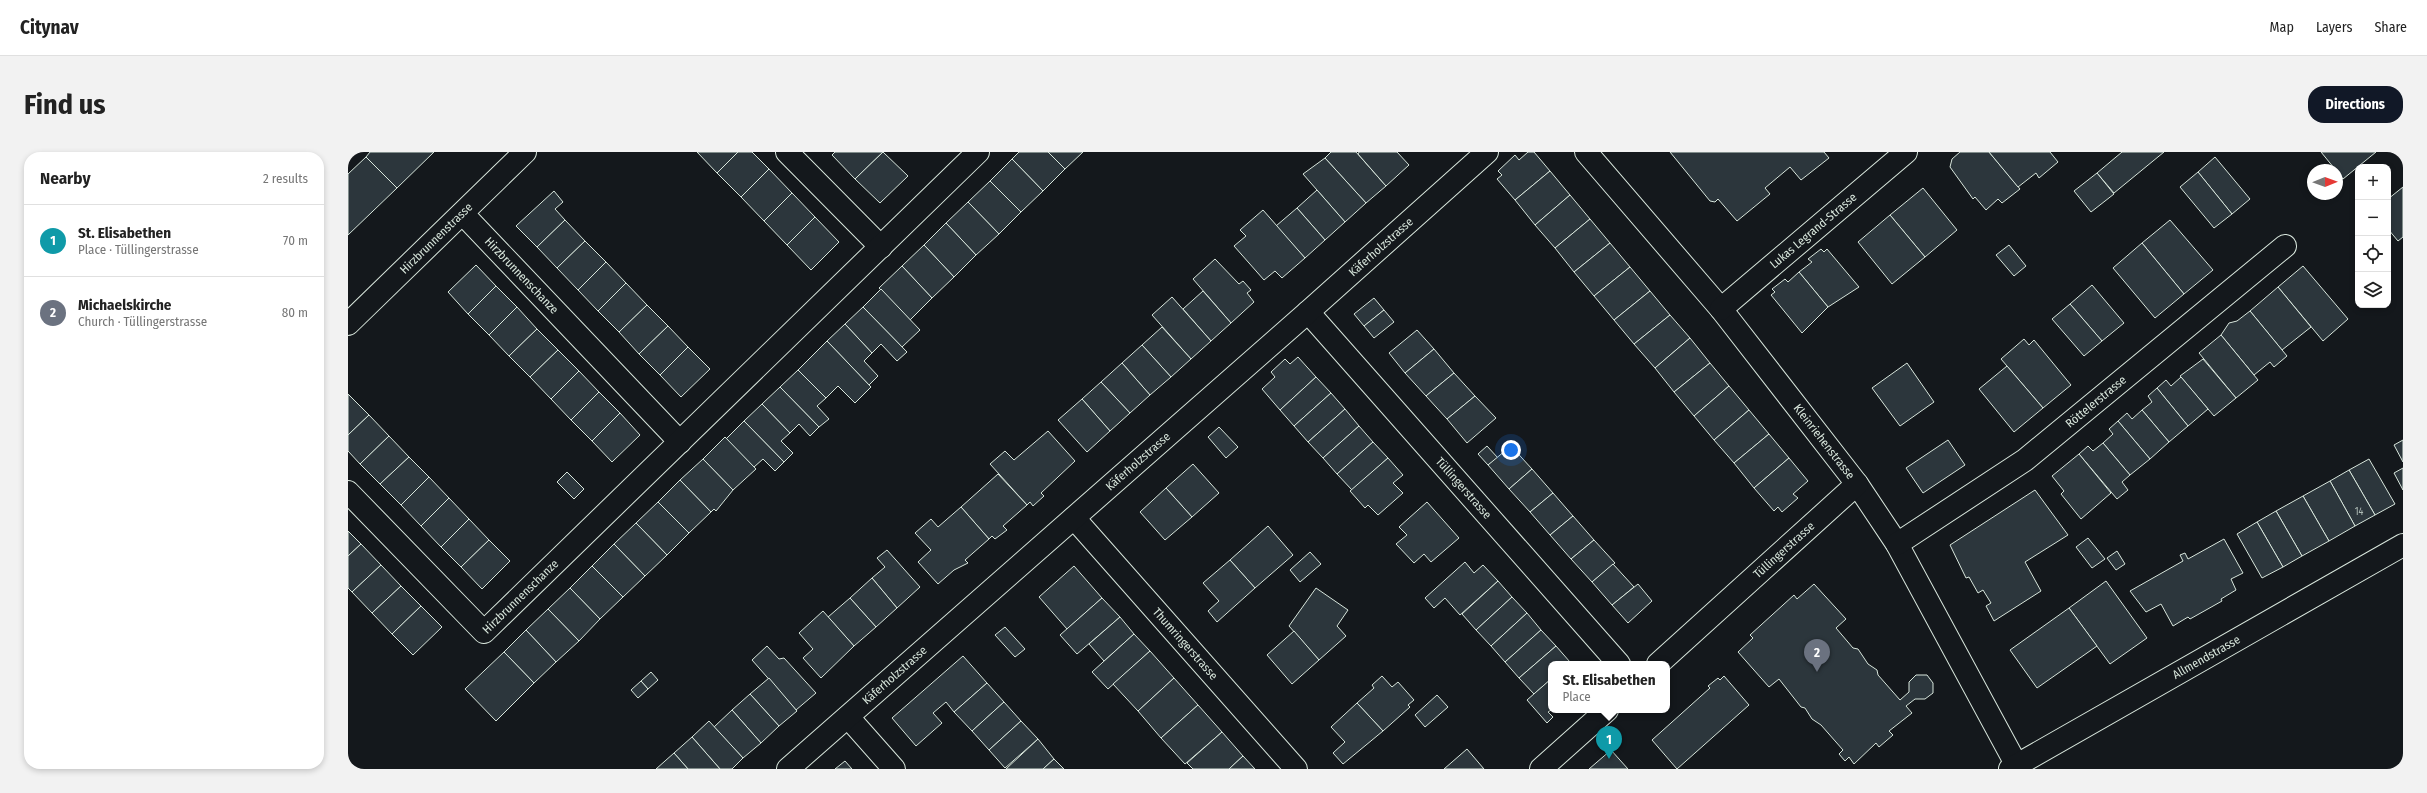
<!DOCTYPE html>
<html lang="en">
<head>
<meta charset="utf-8">
<style>
  :root { --surface:#fff; --page:#f2f2f2; --text:#222; --muted:#767676; --line:#e0e0e0; --accent:#111827 }
  body { margin:0; font-family:"Fira Sans Condensed",sans-serif; background:var(--page); color:var(--text) }
  .controls { position:absolute; right:12px; top:12px; display:grid; overflow:hidden; border-radius:8px; box-shadow:0 2px 6px #0003 }
  .controls button { width:36px; height:36px; display:grid; place-items:center; padding:0; border:0; border-bottom:1px solid var(--line); background:var(--surface); color:var(--text); font:20px sans-serif }
  .compass { position:absolute; left:1959px; top:12px; width:36px; height:36px; border-radius:50%; background:var(--surface); box-shadow:0 2px 6px #0003; rotate:89deg }
  .you { position:absolute; left:1163px; top:298px; width:14px; height:14px; margin:-10px; border:3px solid #fff; border-radius:50%; background:#1a73e8; box-shadow:0 0 0 6px #1a73e833 }
  .badge { display:grid; place-items:center; width:26px; height:26px; border-radius:50%; background:var(--accent); color:#fff; font-size:13px; font-weight:700 }
  .pin { position:absolute; translate:-50% -33px; filter:drop-shadow(0 1px 2px #0008) }
  .pin::after { content:''; position:absolute; top:21px; width:14px; height:12px; background:inherit; clip-path:polygon(0 0,100% 0,50% 100%) }
  .popup { position:absolute; left:1200px; top:509px; width:122px; height:52px; box-sizing:border-box; display:grid; place-content:center; border-radius:8px; background:var(--surface); filter:drop-shadow(0 1px 3px #0005); font-size:13px; white-space:nowrap; color:var(--muted) }
  .popup b { font-size:15px; color:var(--text) }
  .popup::after { content:''; position:absolute; left:50%; top:100%; margin-left:-8px; border:8px solid transparent; border-top-color:var(--surface) }
  .list { margin:0; padding:0; list-style:none }
  h2 { display:flex; justify-content:space-between; align-items:center; height:52px; margin:0; padding:0 16px; font-size:17px }
  h2 small { font-size:13px; font-weight:400; color:var(--muted) }
  .list li { display:grid; grid-template-columns:26px 1fr auto; gap:12px; align-items:center; box-sizing:border-box; height:72px; padding:0 16px; border-top:1px solid var(--line) }
  .list b { display:block; font-size:15px; white-space:nowrap }
  .list p { margin:0; font-size:13px; white-space:nowrap; color:var(--muted) }
  .list em { font-size:13px; font-style:normal; color:var(--muted) }
  .icon { flex:none; width:22px; height:22px; fill:none; stroke:currentColor; stroke-width:2; stroke-linecap:round; stroke-linejoin:round }
  .map { position:relative; flex:none; width:2055px; height:617px; overflow:hidden; border-radius:16px }
  header { display:flex; align-items:center; gap:24px; box-sizing:border-box; height:56px; padding:0 20px; background:var(--surface); border-bottom:1px solid var(--line) }
  header strong { font-size:19px }
  nav { display:flex; gap:22px; margin-inline-start:auto; font-size:14px }
  .intro { display:flex; align-items:center; justify-content:space-between; box-sizing:border-box; height:96px; padding:0 24px }
  h1 { margin:0; font-size:28px }
  .button { padding:10px 18px; border-radius:16px; background:var(--accent); color:#fff; font-size:14px; font-weight:700 }
  main { display:flex; gap:24px; padding:0 24px }
  aside { flex:1; background:var(--surface); border-radius:16px; box-shadow:0 2px 6px #0003 }
  .map>svg:first-child { display:block }
  .building { fill:#2c363c; stroke:#d8e6dc }
  .lines { fill:none; stroke-linecap:round; stroke-linejoin:round }
  .minor-casing { stroke:#d8e6dc; stroke-width:24 }
  .minor { stroke:#14181c; stroke-width:22 }
  .labels { text-anchor:middle; stroke-width:3; stroke-linejoin:round; paint-order:stroke }
  .number-label { font-size:10px; fill:#adbab4 }
  .street-label { font-size:12px; fill:#d8e6dc; stroke:#14181c }
</style>
</head>
<body>
<header>
<strong>Citynav</strong>
<nav><a>Map</a><a>Layers</a><a>Share</a></nav>
</header>
<div class="intro"><h1>Find us</h1><a class="button">Directions</a></div>
<main>
<aside>
<h2>Nearby<small>2 results</small></h2>
<ul class="list">
<li><span class="badge" style="background:#0f9aa8">1</span><div><b>St. Elisabethen</b><p>Place · Tüllingerstrasse</p></div><em>70 m</em></li>
<li><span class="badge" style="background:#6b7280">2</span><div><b>Michaelskirche</b><p>Church · Tüllingerstrasse</p></div><em>80 m</em></li>
</ul>
</aside>
<div class="map">
<svg width="2055" height="617" viewBox="0 0 2055 617">
  <rect width="100%" height="100%" fill="#14181c"/>
  <g class="building">
    <polygon points="22,0 86,0 49,36 18,5"/>
    <polygon points="349,0 390,0 369,21"/>
    <polygon points="390,0 404,0 421,17 393,45 369,21"/>
    <polygon points="487,0 535,0 507,27 484,3"/>
    <polygon points="535,0 560,24 532,51 507,27"/>
    <polygon points="671,0 700,0 717,17 695,39 664,7"/>
    <polygon points="700,0 735,0 717,17"/>
    <polygon points="983,0 1008,0 1038,34 1018,51 977,6"/>
    <polygon points="1011,0 1049,0 1061,13 1038,34 1010,2"/>
    <polygon points="1180,0 1186,0 1202,19 1167,48 1149,27 1154,23 1150,19 1167,3 1171,8"/>
    <polygon points="1322,0 1476,0 1481,6 1453,28 1442,15 1417,36 1422,42 1389,69 1370,47 1367,50 1362,49"/>
    <polygon points="1612,0 1641,0 1672,37 1654,51 1650,47 1638,58 1627,45 1625,47 1602,15 1604,7"/>
    <polygon points="1641,0 1702,0 1710,10 1691,26 1688,21 1670,35"/>
    <polygon points="1774,0 1816,0 1766,41 1749,21"/>
    <polygon points="1973,0 2028,0 1995,27"/>
    <polygon points="18,5 49,36 0,83 0,22"/>
    <polygon points="1867,5 1902,47 1884,62 1850,20"/>
    <polygon points="977,6 1018,51 997,70 955,22"/>
    <polygon points="664,7 695,39 673,60 642,29"/>
    <polygon points="421,17 444,41 416,69 393,45"/>
    <polygon points="1202,19 1222,43 1187,73 1167,48"/>
    <polygon points="1850,20 1884,62 1866,76 1832,35"/>
    <polygon points="1749,21 1766,42 1743,60 1726,39"/>
    <polygon points="642,29 673,60 651,82 620,50"/>
    <polygon points="2055,35 2055,85 2050,89 2040,77 2040,47"/>
    <polygon points="1575,36 1609,78 1577,105 1542,63"/>
    <polygon points="969,38 997,70 977,88 949,56"/>
    <polygon points="206,39 215,50 207,57 217,68 189,95 168,74"/>
    <polygon points="444,41 467,65 439,93 416,69"/>
    <polygon points="1222,43 1242,67 1207,96 1187,73"/>
    <polygon points="620,50 651,82 628,103 598,71"/>
    <polygon points="949,56 977,88 957,106 928,74"/>
    <polygon points="915,58 957,106 934,126 927,119 916,128 886,94 898,84 892,78"/>
    <polygon points="1542,63 1577,105 1544,132 1510,90"/>
    <polygon points="467,65 491,90 463,118 439,93"/>
    <polygon points="1242,67 1262,91 1226,120 1207,96"/>
    <polygon points="217,68 237,89 209,116 189,95"/>
    <polygon points="1822,68 1865,118 1836,142 1794,91"/>
    <polygon points="598,71 628,103 606,125 576,93"/>
    <polygon points="237,89 258,110 230,138 209,116"/>
    <polygon points="1262,91 1282,115 1246,144 1226,120"/>
    <polygon points="1794,91 1836,142 1807,166 1765,116"/>
    <polygon points="576,93 606,125 584,146 554,114"/>
    <polygon points="1661,93 1678,114 1666,124 1648,103"/>
    <polygon points="1473,97 1476,100 1479,97 1511,135 1480,155 1451,120 1464,110 1460,107"/>
    <polygon points="867,107 891,132 895,129 903,138 899,141 906,150 883,171 845,127"/>
    <polygon points="258,110 278,131 250,159 230,138"/>
    <polygon points="128,113 148,134 120,162 100,140"/>
    <polygon points="554,114 584,146 562,168 531,136"/>
    <polygon points="1955,114 2000,167 1975,189 1930,135"/>
    <polygon points="1282,115 1302,139 1266,168 1246,144"/>
    <polygon points="1451,120 1480,155 1454,181 1423,143 1427,140 1424,137 1437,127 1440,130"/>
    <polygon points="278,131 299,153 271,180 250,159"/>
    <polygon points="1744,133 1776,171 1754,189 1722,152"/>
    <polygon points="148,134 169,155 141,183 120,162"/>
    <polygon points="1930,135 1963,175 1934,198 1902,159"/>
    <polygon points="533,137 572,178 554,195 515,155"/>
    <polygon points="855,139 883,171 863,189 835,157"/>
    <polygon points="1302,139 1322,163 1286,192 1266,168"/>
    <polygon points="824,145 863,189 843,207 804,163"/>
    <polygon points="1026,146 1036,158 1016,174 1006,162"/>
    <polygon points="1722,152 1754,189 1736,204 1704,167"/>
    <polygon points="299,153 320,174 291,202 271,180"/>
    <polygon points="169,155 189,177 161,204 141,183"/>
    <polygon points="515,155 559,200 549,209 533,192 524,201 497,172"/>
    <polygon points="1036,158 1046,170 1026,186 1016,174"/>
    <polygon points="1902,159 1939,204 1926,215 1922,210 1906,223 1873,183 1881,171 1889,169"/>
    <polygon points="1322,163 1342,186 1307,216 1286,192"/>
    <polygon points="497,172 524,201 516,209 530,224 521,233 479,189"/>
    <polygon points="320,174 340,195 312,223 291,202"/>
    <polygon points="814,175 843,207 823,225 794,193"/>
    <polygon points="189,177 210,198 182,225 161,204"/>
    <polygon points="1069,178 1086,197 1057,221 1041,201"/>
    <polygon points="1873,183 1910,228 1888,246 1851,201"/>
    <polygon points="1342,186 1362,211 1326,240 1307,216"/>
    <polygon points="1676,187 1681,193 1686,188 1723,233 1695,256 1653,207"/>
    <polygon points="479,189 523,235 507,251 490,234 478,246 450,218"/>
    <polygon points="794,193 823,225 802,243 774,211"/>
    <polygon points="340,195 362,217 333,245 312,223"/>
    <polygon points="1086,197 1106,221 1078,244 1057,221"/>
    <polygon points="210,198 231,219 203,247 182,225"/>
    <polygon points="950,205 968,225 932,258 914,237 927,225 923,220 937,207 942,212"/>
    <polygon points="1855,207 1888,246 1866,264 1832,224"/>
    <polygon points="774,211 802,243 782,261 753,230"/>
    <polygon points="1362,211 1381,234 1346,264 1326,240"/>
    <polygon points="1559,211 1586,250 1552,274 1524,236"/>
    <polygon points="1659,214 1695,256 1666,280 1631,237"/>
    <polygon points="450,218 478,246 469,254 481,267 471,275 432,235"/>
    <polygon points="231,219 251,240 223,268 203,247"/>
    <polygon points="1106,221 1127,244 1099,267 1078,244"/>
    <polygon points="968,225 983,241 946,274 932,258"/>
    <polygon points="1833,225 1860,257 1840,274 1809,236 1818,228 1823,234"/>
    <polygon points="753,230 782,261 762,279 734,247"/>
    <polygon points="1381,234 1401,258 1366,288 1346,264"/>
    <polygon points="432,235 471,275 462,284 451,272 442,281 414,252"/>
    <polygon points="1809,236 1840,274 1821,290 1794,258 1804,250 1800,244"/>
    <polygon points="251,240 272,261 244,289 223,268"/>
    <polygon points="983,241 997,257 960,290 946,274"/>
    <polygon points="0,242 21,263 0,283"/>
    <polygon points="1127,244 1148,266 1119,291 1099,267"/>
    <polygon points="734,247 762,279 739,300 710,268"/>
    <polygon points="414,252 442,281 433,289 445,301 436,310 396,269"/>
    <polygon points="997,257 1011,274 975,306 960,290"/>
    <polygon points="1401,258 1421,282 1386,311 1366,288"/>
    <polygon points="1794,258 1821,290 1802,307 1770,269 1779,261 1784,267"/>
    <polygon points="272,261 292,283 264,310 244,289"/>
    <polygon points="21,263 41,284 12,312 0,299 0,283"/>
    <polygon points="396,269 436,310 427,319 415,307 406,315 378,287"/>
    <polygon points="1770,269 1802,307 1782,323 1755,291 1765,282 1761,277"/>
    <polygon points="1011,274 1025,290 989,322 975,306"/>
    <polygon points="871,275 890,295 878,306 860,285"/>
    <polygon points="700,279 727,309 693,341 696,344 685,354 682,350 679,353 642,312 657,299 666,308"/>
    <polygon points="1421,282 1441,306 1406,336 1386,311"/>
    <polygon points="41,284 61,305 32,332 12,312"/>
    <polygon points="377,285 408,317 385,338 355,307"/>
    <polygon points="1600,288 1617,313 1575,341 1558,316"/>
    <polygon points="2055,288 2055,310 2046,293"/>
    <polygon points="1025,290 1040,306 1004,338 989,322"/>
    <polygon points="1755,291 1782,323 1774,330 1780,338 1769,347 1731,302 1740,294 1745,299"/>
    <polygon points="1139,294 1150,306 1140,313 1130,302"/>
    <polygon points="1163,294 1184,317 1161,337 1140,313"/>
    <polygon points="1731,302 1763,341 1733,367 1713,342 1716,339 1704,324"/>
    <polygon points="61,305 81,325 53,353 32,332"/>
    <polygon points="1040,306 1055,323 1045,331 1055,341 1030,363 1020,353 1017,356 1002,339"/>
    <polygon points="1441,306 1460,329 1445,342 1450,346 1434,360 1430,355 1426,359 1406,336"/>
    <polygon points="355,307 385,338 368,359 366,357 363,360 332,328"/>
    <polygon points="2021,307 2047,352 2027,363 2001,318"/>
    <polygon points="845,312 871,341 844,365 818,336"/>
    <polygon points="2055,316 2055,338 2046,321"/>
    <polygon points="1184,317 1205,341 1182,360 1161,337"/>
    <polygon points="2001,318 2027,363 2007,374 1982,329"/>
    <polygon points="219,320 236,337 226,347 209,330"/>
    <polygon points="650,322 679,353 655,374 659,378 647,387 644,384 641,387 613,355"/>
    <polygon points="81,325 101,346 73,374 53,353"/>
    <polygon points="332,328 363,360 341,381 310,350"/>
    <polygon points="1982,329 2007,374 1981,389 1955,344"/>
    <polygon points="818,336 844,365 817,388 792,360"/>
    <polygon points="1687,338 1720,383 1677,410 1693,439 1646,469 1638,454 1643,451 1635,438 1630,441 1621,425 1618,426 1602,393"/>
    <polygon points="1205,341 1225,364 1202,383 1182,360"/>
    <polygon points="1955,344 1981,389 1954,404 1928,359"/>
    <polygon points="101,346 121,367 93,395 73,374"/>
    <polygon points="310,350 341,381 319,403 288,371"/>
    <polygon points="1079,350 1111,386 1083,410 1076,402 1066,411 1048,392 1059,383 1051,375"/>
    <polygon points="613,355 641,387 617,408 620,411 606,418 590,432 570,410 583,398 567,381 583,367 590,375"/>
    <polygon points="1928,359 1954,404 1935,415 1909,370"/>
    <polygon points="1225,364 1246,388 1223,407 1202,383"/>
    <polygon points="121,367 141,388 113,415 93,395"/>
    <polygon points="1909,370 1935,415 1914,426 1889,382"/>
    <polygon points="288,371 319,403 297,424 266,392"/>
    <polygon points="920,374 945,403 907,436 882,408"/>
    <polygon points="0,379 13,392 0,404"/>
    <polygon points="1740,386 1757,407 1744,416 1728,395"/>
    <polygon points="1876,387 1895,421 1883,427 1888,438 1873,447 1874,449 1842,467 1840,465 1825,474 1813,452 1798,460 1782,439 1835,409 1832,403 1837,401 1840,407"/>
    <polygon points="141,388 162,409 134,437 113,415"/>
    <polygon points="1246,388 1267,411 1244,430 1223,407"/>
    <polygon points="13,392 33,413 4,440 0,436 0,404"/>
    <polygon points="266,392 297,424 275,445 244,414"/>
    <polygon points="539,398 572,435 549,456 524,426 537,415 529,406"/>
    <polygon points="1769,399 1777,412 1768,418 1759,406"/>
    <polygon points="962,400 973,412 952,430 942,418"/>
    <polygon points="882,408 907,436 869,470 860,459 871,449 855,431"/>
    <polygon points="1117,410 1126,421 1135,413 1150,429 1112,463 1097,446 1086,456 1077,446"/>
    <polygon points="1265,412 1286,435 1264,453 1244,430"/>
    <polygon points="33,413 53,434 24,461 4,440"/>
    <polygon points="244,414 275,445 252,467 222,436"/>
    <polygon points="726,414 754,446 719,477 691,445"/>
    <polygon points="524,426 549,456 528,475 502,446"/>
    <polygon points="1150,429 1164,445 1128,478 1114,462"/>
    <polygon points="1758,429 1799,486 1762,512 1721,456"/>
    <polygon points="1290,432 1304,449 1280,471 1264,453"/>
    <polygon points="1466,432 1498,467 1488,476 1505,496 1510,497 1520,512 1529,518 1530,523 1552,548 1561,540 1561,530 1568,523 1579,523 1585,531 1585,541 1577,547 1567,547 1558,554 1564,561 1541,579 1545,583 1531,595 1528,591 1506,612 1501,605 1497,609 1491,602 1495,598 1473,573 1464,567 1457,556 1453,555 1431,527 1421,535 1390,500 1405,486 1402,483 1446,443 1449,447"/>
    <polygon points="53,434 73,454 44,482 24,461"/>
    <polygon points="222,436 252,467 231,489 200,457"/>
    <polygon points="968,436 1000,458 989,474 998,484 971,508 941,474"/>
    <polygon points="1164,445 1179,461 1143,494 1128,478"/>
    <polygon points="502,446 528,475 506,494 480,465"/>
    <polygon points="754,446 772,465 729,502 712,483"/>
    <polygon points="73,454 94,475 65,503 44,482"/>
    <polygon points="1721,456 1749,494 1689,536 1662,498"/>
    <polygon points="200,457 231,489 208,510 178,478"/>
    <polygon points="475,459 506,494 473,526 455,506 465,497 451,481"/>
    <polygon points="1179,461 1193,478 1157,510 1143,494"/>
    <polygon points="772,465 786,482 756,509 741,492"/>
    <polygon points="657,475 677,497 667,505 647,483"/>
    <polygon points="178,478 208,510 186,531 156,500"/>
    <polygon points="1193,478 1208,494 1171,526 1157,510"/>
    <polygon points="946,479 971,508 944,532 919,503"/>
    <polygon points="786,482 802,499 760,537 744,520"/>
    <polygon points="419,494 431,507 436,506 468,541 448,558 404,508"/>
    <polygon points="1208,494 1222,510 1220,512 1203,512 1203,527 1186,542 1171,526"/>
    <polygon points="802,499 826,526 790,559 765,532"/>
    <polygon points="156,500 186,531 148,569 117,537"/>
    <polygon points="615,504 639,531 606,560 598,550 585,561 594,571 568,594 544,566"/>
    <polygon points="303,520 310,528 300,537 293,529"/>
    <polygon points="1034,524 1044,535 1050,530 1066,548 1060,553 1062,555 1035,579 1009,551 1026,536 1024,533"/>
    <polygon points="1376,524 1401,553 1329,617 1304,588 1362,536 1360,534 1370,526 1372,528"/>
    <polygon points="421,526 449,559 431,574 402,542"/>
    <polygon points="826,526 850,553 813,586 790,559"/>
    <polygon points="1203,527 1203,558 1200,560 1205,565 1199,571 1179,548"/>
    <polygon points="293,529 300,537 290,546 283,538"/>
    <polygon points="639,531 656,550 624,579 606,560"/>
    <polygon points="402,542 431,574 413,591 384,558"/>
    <polygon points="1089,543 1100,555 1077,575 1067,563"/>
    <polygon points="656,550 673,569 641,598 624,579"/>
    <polygon points="1009,551 1035,579 995,612 985,601 997,590 983,575"/>
    <polygon points="850,553 874,580 837,612 813,586"/>
    <polygon points="384,558 413,591 395,606 366,575"/>
    <polygon points="361,569 395,606 384,617 372,617 344,585"/>
    <polygon points="673,569 690,587 657,616 641,598"/>
    <polygon points="874,580 895,604 881,617 845,617 839,611"/>
    <polygon points="344,585 372,617 340,617 326,601"/>
    <polygon points="690,587 706,607 695,617 658,617"/>
    <polygon points="1119,597 1136,617 1096,617"/>
    <polygon points="1263,598 1280,617 1241,617"/>
    <polygon points="326,601 340,617 308,617"/>
    <polygon points="895,604 907,617 881,617"/>
    <polygon points="706,607 716,617 695,617"/>
    <polygon points="497,609 504,617 487,617"/>
  </g>
  <g class="lines">
    <g class="minor-casing">
      <g id="minor">
        <polyline points="439,0 533,95"/>
        <path id="s1" d="M1238,0L1373,157L1509,332L1549,392L1668,612"/>
        <path id="s2" d="M115,62L332,290"/>
        <path id="s3" d="M1373,157L1558,0"/>
        <path id="s4" d="M960,160L1271,512"/>
        <path id="s5" d="M0,172L177,0"/>
        <path id="s6" d="M0,340L136,480L630,0"/>
        <path id="s7" d="M726,366L948,617"/>
        <path id="s8" d="M1549,392L1677,308L1937,94"/>
        <path id="s9" d="M1310,512L1509,332"/>
        <polyline points="500,565 546,617"/>
        <path id="s10" d="M440,617L960,160L1139,0"/>
        <polyline points="1193,617 1259,558"/>
        <path id="s11" d="M1662,617L2055,393"/>
      </g>
    </g>
    <use href="#minor" class="minor"/>
  </g>
  <g class="labels">
    <g class="number-label">
      <text x="2011" y="363">14</text>
    </g>
    <g class="street-label">
      <text dy="4" stroke="none"><textPath href="#s3" startOffset="121">Lukas Legrand-Strasse</textPath></text>
      <text dy="4" stroke="none"><textPath href="#s5" startOffset="123">Hirzbrunnenstrasse</textPath></text>
      <text dy="4" stroke="none"><textPath href="#s10" startOffset="790">Käferholzstrasse</textPath></text>
      <text dy="4" stroke="none"><textPath href="#s2" startOffset="85">Hirzbrunnenschanze</textPath></text>
      <text dy="4" stroke="none"><textPath href="#s8" startOffset="245">Röttelerstrasse</textPath></text>
      <text dy="4" stroke="none"><textPath href="#s1" startOffset="375">Kleinriehenstrasse</textPath></text>
      <text dy="4" stroke="none"><textPath href="#s10" startOffset="466">Käferholzstrasse</textPath></text>
      <text dy="4" stroke="none"><textPath href="#s4" startOffset="235">Tüllingerstrasse</textPath></text>
      <text dy="4" stroke="none"><textPath href="#s9" startOffset="170">Tüllingerstrasse</textPath></text>
      <text dy="4" stroke="none"><textPath href="#s6" startOffset="246">Hirzbrunnenschanze</textPath></text>
      <text dy="4" stroke="none"><textPath href="#s7" startOffset="168">Thumringerstrasse</textPath></text>
      <text dy="4" stroke="none"><textPath href="#s11" startOffset="226">Allmendstrasse</textPath></text>
      <text dy="4" stroke="none"><textPath href="#s10" startOffset="142">Käferholzstrasse</textPath></text>
    </g>
  </g>
</svg>
<div class="controls">
<button>+</button>
<button>−</button>
<button><svg class="icon" aria-label="locate" viewBox="0 0 24 24"><circle cx="12" cy="12" r="6"/><path d="M12 2v4M12 18v4M2 12h4M18 12h4"/></svg></button>
<button><svg class="icon" aria-label="layers" viewBox="0 0 24 24"><path d="M12 4l9 5-9 5-9-5zM3 14l9 5 9-5"/></svg></button>
</div>
<svg class="compass" viewBox="-18 -18 36 36"><path d="M0-13l5 13h-10z" fill="#e53935"/><path d="M0 13l5-13h-10z" fill="#767676"/></svg>
<div class="you"></div>
<div class="pin badge" style="left:1261px;top:607px;background:#0f9aa8">1</div>
<div class="popup"><b>St. Elisabethen</b>Place</div>
<div class="pin badge" style="left:1469px;top:520px;background:#6b7280">2</div>
</div>
</main>
</body>
</html>
